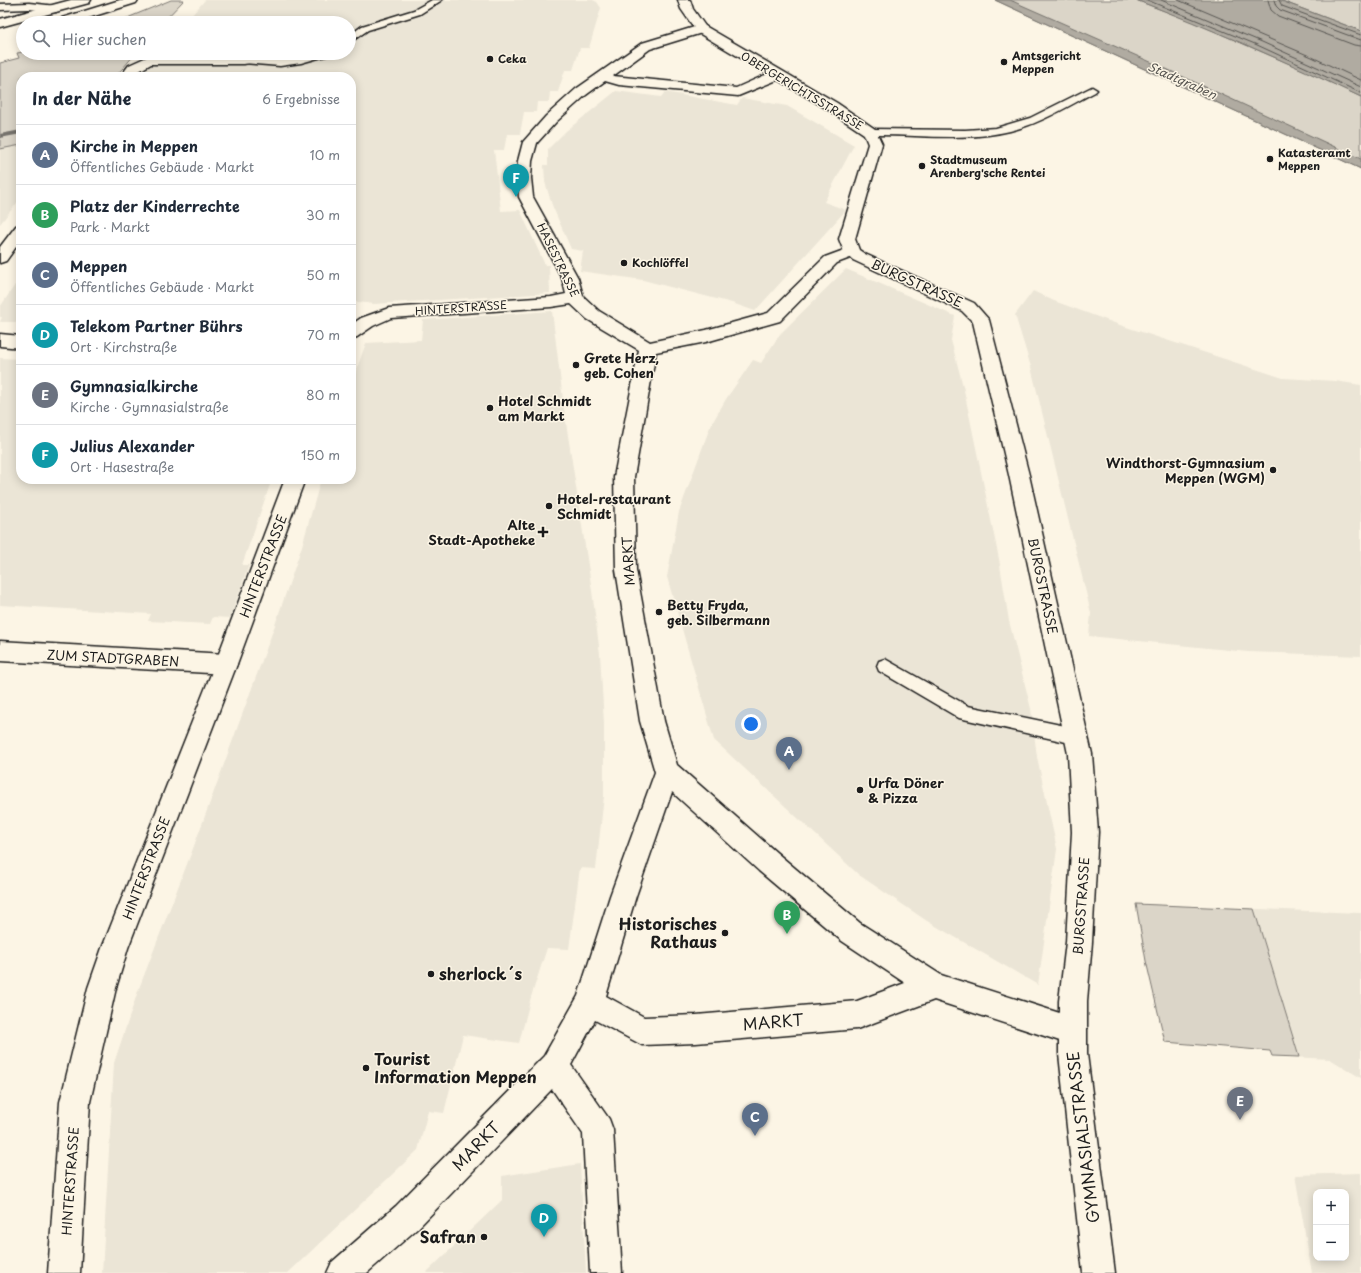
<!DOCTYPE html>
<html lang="de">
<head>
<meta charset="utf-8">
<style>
  :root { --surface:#fff; --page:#f6f6f7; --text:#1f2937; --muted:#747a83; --line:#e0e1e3; --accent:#0f766e }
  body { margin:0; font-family:"Playpen Sans",sans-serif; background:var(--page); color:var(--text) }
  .controls { position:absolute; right:12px; bottom:12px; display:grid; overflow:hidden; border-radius:8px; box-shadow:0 2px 10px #0003 }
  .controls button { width:36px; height:36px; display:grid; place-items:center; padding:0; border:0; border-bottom:1px solid var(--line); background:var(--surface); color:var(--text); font:20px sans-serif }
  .you { position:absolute; left:751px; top:724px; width:14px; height:14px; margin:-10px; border:3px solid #fff; border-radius:50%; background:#1a73e8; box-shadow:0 0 0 6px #1a73e833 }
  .badge { display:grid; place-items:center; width:26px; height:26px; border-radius:50%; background:var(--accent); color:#fff; font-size:13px; font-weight:700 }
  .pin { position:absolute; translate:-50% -33px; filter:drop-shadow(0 1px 2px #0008) }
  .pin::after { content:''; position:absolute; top:21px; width:14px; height:12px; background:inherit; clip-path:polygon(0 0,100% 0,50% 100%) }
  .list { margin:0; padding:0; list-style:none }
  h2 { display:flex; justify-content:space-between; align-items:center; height:52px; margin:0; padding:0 16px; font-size:17px }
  h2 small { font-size:13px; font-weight:400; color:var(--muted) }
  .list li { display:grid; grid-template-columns:26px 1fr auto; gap:12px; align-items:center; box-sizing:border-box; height:60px; padding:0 16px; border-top:1px solid var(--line) }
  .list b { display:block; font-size:15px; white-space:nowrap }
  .list p { margin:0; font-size:13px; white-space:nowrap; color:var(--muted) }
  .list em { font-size:13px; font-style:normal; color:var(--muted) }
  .icon { flex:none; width:22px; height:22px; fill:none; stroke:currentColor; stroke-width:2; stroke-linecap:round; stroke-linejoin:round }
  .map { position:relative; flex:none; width:1361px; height:1273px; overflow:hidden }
  .search { position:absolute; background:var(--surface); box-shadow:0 2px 10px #0003; left:16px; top:16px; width:340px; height:44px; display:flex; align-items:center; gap:10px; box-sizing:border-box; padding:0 14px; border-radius:22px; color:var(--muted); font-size:15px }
  .panel { position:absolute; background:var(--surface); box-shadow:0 2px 10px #0003; left:16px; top:72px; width:340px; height:412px; border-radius:16px }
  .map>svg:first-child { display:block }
  .built { fill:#ebe5d6; fill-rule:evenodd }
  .green { fill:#dbd5c8; stroke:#7c7872 }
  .water { fill:#b0aba1; stroke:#75726c }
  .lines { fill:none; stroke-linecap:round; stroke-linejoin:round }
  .shore { stroke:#575551; stroke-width:1 }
  .stream { fill:#75726c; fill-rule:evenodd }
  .service-casing { stroke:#1c1c1c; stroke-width:3 }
  .pedestrian-casing { stroke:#1c1c1c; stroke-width:3 }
  .minor-casing { stroke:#1c1c1c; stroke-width:3 }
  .tertiary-casing { stroke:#1c1c1c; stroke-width:3 }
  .service { fill:#fcf5e5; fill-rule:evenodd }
  .pedestrian { fill:#fcf5e5; fill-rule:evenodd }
  .minor { fill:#fcf5e5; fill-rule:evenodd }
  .tertiary { fill:#fcf5e5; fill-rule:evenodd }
  .poi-dot { fill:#1c1c1c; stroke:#fcf5e5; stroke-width:1.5 }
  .labels { text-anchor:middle; stroke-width:3; stroke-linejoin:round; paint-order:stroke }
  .far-poi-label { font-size:11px; font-weight:bold; fill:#1c1c1c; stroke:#fcf5e5; text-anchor:start }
  .far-street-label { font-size:11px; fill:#1c1c1c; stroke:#fcf5e5 }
  .far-water-label { font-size:12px; font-style:italic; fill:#575551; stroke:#fcf5e5 }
  .street-label { font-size:13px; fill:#1c1c1c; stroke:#fcf5e5 }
  .poi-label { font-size:13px; font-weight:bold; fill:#1c1c1c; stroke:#fcf5e5; text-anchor:start }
  .near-poi-label { font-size:16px; font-weight:bold; fill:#1c1c1c; stroke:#fcf5e5; text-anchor:end }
  .near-street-label { font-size:16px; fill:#1c1c1c; stroke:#fcf5e5 }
</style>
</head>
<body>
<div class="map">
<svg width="1361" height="1273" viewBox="0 0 1361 1273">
  <rect width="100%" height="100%" fill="#fcf5e5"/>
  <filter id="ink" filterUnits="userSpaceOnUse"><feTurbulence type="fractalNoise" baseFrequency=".025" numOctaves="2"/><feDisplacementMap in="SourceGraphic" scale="8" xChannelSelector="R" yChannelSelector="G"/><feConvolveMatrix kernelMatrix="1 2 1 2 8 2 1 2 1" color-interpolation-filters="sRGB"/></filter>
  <g filter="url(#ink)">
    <g class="built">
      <polygon points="205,0 593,0 597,2 601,8 589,48 580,48 573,70 565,70 558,92 550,92 549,102 537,102 536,112 524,112 520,134 507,134 504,150 494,150 501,211 520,210 545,265 549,265 550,293 374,304 351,301 351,77 139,77 158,53 349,53 349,23 185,23"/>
      <polygon points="616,91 661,97 665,92 737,105 742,98 787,106 854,145 824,202 846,210 755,311 732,303 643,280 580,271 583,251 571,249 552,205 545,182 544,165 548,165 548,149 566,131"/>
      <polygon points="21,145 21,198 0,224 0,149"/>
      <polygon points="846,269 955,316 951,340 964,390 999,559 1009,621 1031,709 1037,757 1057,849 1038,985 927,921 859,875 714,740 667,577 679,512 710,427 726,399 753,360 761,363 780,334"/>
      <polygon points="15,285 21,285 21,322 0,322 2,317 0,317 0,307"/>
      <polygon points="1033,291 1054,301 1120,325 1283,378 1335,381 1361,385 1361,656 1248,652 1089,636 1091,613 1031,367 1015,315"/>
      <polygon points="552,311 565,416 592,591 600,654 604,724 604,796 596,869 580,868 569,949 547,948 531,997 519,1043 463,1035 444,1113 428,1111 418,1150 288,1273 102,1273 114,1063 138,991 194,846 275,625 302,546 321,479 351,479 351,385 366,343 421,340 423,320"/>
      <polygon points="0,358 21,359 21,479 272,479 242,565 249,565 230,618 213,617 210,624 148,621 151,614 0,605"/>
      <polygon points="1136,904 1361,913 1361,1078 1330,1059 1272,1056 1270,1051 1165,1042 1146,961"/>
      <polygon points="580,1164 586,1273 426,1273 502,1200 502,1176"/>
      <path d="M1361,1173V1273H1312L1295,1175ZM1316,1192H1346V1258H1316Z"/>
    </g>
    <g class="green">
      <polygon points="171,0 184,0 162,23 115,23"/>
      <polygon points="995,0 1136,0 1193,22 1306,71 1361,97 1361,169"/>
      <polygon points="1279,0 1361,0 1361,31"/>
      <polygon points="23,52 23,53 136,53 115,77 21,77 21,145 0,149 0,63 19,58 17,53"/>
      <polygon points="1136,904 1254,909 1299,1057 1272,1056 1270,1051 1165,1042 1146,961"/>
    </g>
    <g class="water">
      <polygon points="995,0 1010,0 1162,67 1361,159 1361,169"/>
      <path d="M1136,0H1279L1361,31V97C1287,62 1212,29 1136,0Z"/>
    </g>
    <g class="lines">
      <g class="shore">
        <polyline points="1147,0 1255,44 1361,93"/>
        <polyline points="1161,0 1262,42 1361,87"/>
        <polyline points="1178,0 1312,57 1361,80"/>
        <polyline points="1268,0 1271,10 1278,16 1354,45 1361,46"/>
        <polyline points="1274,0 1276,6 1280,10 1361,40"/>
        <polyline points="1279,0 1282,6 1361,35"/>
      </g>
      <polygon class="stream" points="21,130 21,134 0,138 0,134"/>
      <g class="service-casing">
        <g id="service">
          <polygon points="432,0 442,0 420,14 368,30 349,43 349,36 362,26 414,10"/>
          <polygon points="29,3 56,6 60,9 56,12 29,9 0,10 0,4"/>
          <polygon points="316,53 331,53 329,55 301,63 280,66 244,63 239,60 244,57 280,60"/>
          <path d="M1092,87L1097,90L1095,92C1068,106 1040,124 1010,131C965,142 916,134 870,135L865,132L870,129L965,130L996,128L1030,118Z"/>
          <polygon points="885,659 968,706 1075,728 1081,730 1084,736 1081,742 1075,744 959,718 879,671 877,666 879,661"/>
        </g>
      </g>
      <g class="pedestrian-casing">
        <g id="pedestrian">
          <path d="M701,25L705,26L707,29L705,32L650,49L613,76L736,88L772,72H782L784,75L782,78L738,96L619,85L605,81L586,95L556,122L537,143L532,161L531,178L533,197L578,278L583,296L599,311L650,342L706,330L768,313L825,257L852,247L858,249L860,252L858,255L837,263L780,321L706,342L656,352L634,477L636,570L664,721L677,765L777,853L860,923L941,975L1072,1017L1082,1021L1086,1031L1082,1041L1072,1045L934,1000L857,1029L696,1043L642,1045L595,1020L571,1065L609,1119L613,1130L622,1273H590L583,1134L552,1089L418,1228L367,1273H327L332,1262L396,1206L544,1056L578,996L610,896L655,772L640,721L616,570L614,477L639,350L587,319L571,304L551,307L391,318L373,326L357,337L351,339V325L361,318L389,308L551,297L566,294L562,278L519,197L517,178L518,161L523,142L546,116L576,89L642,43ZM672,792L759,871L842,941L905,983L857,1001L696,1015L644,1017L606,996L636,896Z"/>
          <polygon points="0,641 226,654 234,657 237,664 234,671 226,674 0,661"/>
        </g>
      </g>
      <g class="minor-casing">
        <g id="minor">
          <polygon points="678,0 690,0 693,9 705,26 837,103 875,129 882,144 855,239 859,250 865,254 974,303 989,320 1029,475 1092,754 1098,832 1092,942 1087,1001 1087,1054 1115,1273 1083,1273 1059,1054 1059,1001 1066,942 1072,832 1068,754 1009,475 973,322 962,311 853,260 844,252 839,239 868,144 864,134 827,109 697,32 681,9"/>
          <polygon points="149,56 244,56 249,57 250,60 249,63 244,64 151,64 139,71 134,77 120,77 129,65"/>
          <polygon points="21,224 21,240 6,261 0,263 0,247 16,226"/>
          <polygon points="0,334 21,336 21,348 0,346"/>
          <polygon points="285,479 305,479 237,664 128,948 116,988 90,1102 80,1273 48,1273 60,1102 88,988 102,948 215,664"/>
        </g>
      </g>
      <g class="tertiary-casing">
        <g id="tertiary">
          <polygon points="71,0 91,0 89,3 0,27 0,19"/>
          <polygon points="120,0 138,0 136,3 72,23 61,23 60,21 62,18"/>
        </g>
      </g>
      <use href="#service" class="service"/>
      <use href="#pedestrian" class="pedestrian"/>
      <use href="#minor" class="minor"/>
      <use href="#tertiary" class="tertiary"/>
    </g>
  </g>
  <g class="poi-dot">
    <circle cx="490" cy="59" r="4"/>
    <circle cx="1004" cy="62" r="4"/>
    <circle cx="1270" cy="159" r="4"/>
    <circle cx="922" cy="166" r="4"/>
    <circle cx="624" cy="263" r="4"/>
    <circle cx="576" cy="365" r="4"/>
    <circle cx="490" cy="408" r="4"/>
    <circle cx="1273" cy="470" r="4"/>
    <circle cx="549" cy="506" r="4"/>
    <path d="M541 526h4v4h4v4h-4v4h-4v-4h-4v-4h4z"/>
    <circle cx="659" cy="612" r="4"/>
    <circle cx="860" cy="790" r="4"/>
    <circle cx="725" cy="933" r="4"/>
    <circle cx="431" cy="974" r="4"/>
    <circle cx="366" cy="1068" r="4"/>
    <circle cx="484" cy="1237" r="4"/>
  </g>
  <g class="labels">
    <g class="far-poi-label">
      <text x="1012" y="60">Amtsgericht<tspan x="1012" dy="13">Meppen</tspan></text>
      <text x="498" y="63">Ceka</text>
      <text x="1278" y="157">Katasteramt<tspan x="1278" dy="13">Meppen</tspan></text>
      <text x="930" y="164">Stadtmuseum<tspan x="930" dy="13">Arenberg'sche Rentei</tspan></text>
      <text x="632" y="267">Kochlöffel</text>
    </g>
    <g class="far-street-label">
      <text transform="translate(802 91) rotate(31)" y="4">OBERGERICHTSSTRASSE</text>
      <text transform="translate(558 260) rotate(64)" y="4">HASESTRASSE</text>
      <text transform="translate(461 308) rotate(-4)" y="4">HINTERSTRASSE</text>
    </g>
    <g class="far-water-label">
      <text transform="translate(1182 81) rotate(24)" y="4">Stadtgraben</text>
    </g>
    <g class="street-label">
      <text transform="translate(917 283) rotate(24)" y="5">BURGSTRASSE</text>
      <text transform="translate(628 561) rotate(-94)" y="5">MARKT</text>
      <text transform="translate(263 566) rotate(-69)" y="5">HINTERSTRASSE</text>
      <text transform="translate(1043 586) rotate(78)" y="5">BURGSTRASSE</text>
      <text transform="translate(113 658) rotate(3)" y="5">ZUM STADTGRABEN</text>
      <text transform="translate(146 868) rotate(-69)" y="5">HINTERSTRASSE</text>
      <text transform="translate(1081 906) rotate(-86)" y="5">BURGSTRASSE</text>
      <text transform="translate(70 1181) rotate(-86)" y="5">HINTERSTRASSE</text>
    </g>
    <g class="poi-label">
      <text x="584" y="363">Grete Herz,<tspan x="584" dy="15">geb. Cohen</tspan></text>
      <text x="498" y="406">Hotel Schmidt<tspan x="498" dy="15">am Markt</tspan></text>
      <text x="1265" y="468" text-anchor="end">Windthorst-Gymnasium<tspan x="1265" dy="15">Meppen (WGM)</tspan></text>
      <text x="557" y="504">Hotel-restaurant<tspan x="557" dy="15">Schmidt</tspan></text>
      <text x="535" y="530" text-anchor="end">Alte<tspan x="535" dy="15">Stadt-Apotheke</tspan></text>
      <text x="667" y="610">Betty Fryda,<tspan x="667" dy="15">geb. Silbermann</tspan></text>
      <text x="868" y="788">Urfa Döner<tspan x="868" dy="15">&amp; Pizza</tspan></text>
    </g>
    <g class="near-poi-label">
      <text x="717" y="930">Historisches<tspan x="717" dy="18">Rathaus</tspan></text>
      <text x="439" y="980" text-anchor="start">sherlock´s</text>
      <text x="374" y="1065" text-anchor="start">Tourist<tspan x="374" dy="18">Information Meppen</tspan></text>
      <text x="476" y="1243">Safran</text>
    </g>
    <g class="near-street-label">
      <text transform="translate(773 1022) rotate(-5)" y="6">MARKT</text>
      <text transform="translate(1083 1137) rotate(-97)" y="6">GYMNASIALSTRASSE</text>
      <text transform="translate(476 1146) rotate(-46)" y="6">MARKT</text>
    </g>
  </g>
</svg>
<div class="controls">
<button>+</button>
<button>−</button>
</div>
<div class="you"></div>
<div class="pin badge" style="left:789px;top:770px;background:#5c6f8a">A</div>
<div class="pin badge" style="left:787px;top:934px;background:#2e9e5b">B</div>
<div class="pin badge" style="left:755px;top:1136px;background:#5c6f8a">C</div>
<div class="pin badge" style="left:544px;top:1237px;background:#0f9aa8">D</div>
<div class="pin badge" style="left:1240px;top:1120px;background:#6b7280">E</div>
<div class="pin badge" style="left:516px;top:197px;background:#0f9aa8">F</div>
<div class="search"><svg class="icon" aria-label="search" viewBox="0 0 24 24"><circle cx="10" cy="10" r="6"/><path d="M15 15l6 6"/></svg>Hier suchen</div>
<section class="panel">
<h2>In der Nähe<small>6 Ergebnisse</small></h2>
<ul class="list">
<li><span class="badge" style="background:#5c6f8a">A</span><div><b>Kirche in Meppen</b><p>Öffentliches Gebäude · Markt</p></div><em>10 m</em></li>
<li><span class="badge" style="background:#2e9e5b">B</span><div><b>Platz der Kinderrechte</b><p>Park · Markt</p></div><em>30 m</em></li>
<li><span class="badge" style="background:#5c6f8a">C</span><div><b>Meppen</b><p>Öffentliches Gebäude · Markt</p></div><em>50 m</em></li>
<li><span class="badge" style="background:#0f9aa8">D</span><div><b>Telekom Partner Bührs</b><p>Ort · Kirchstraße</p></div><em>70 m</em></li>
<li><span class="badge" style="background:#6b7280">E</span><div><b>Gymnasialkirche</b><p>Kirche · Gymnasialstraße</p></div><em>80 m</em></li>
<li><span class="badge" style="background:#0f9aa8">F</span><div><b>Julius Alexander</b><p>Ort · Hasestraße</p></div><em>150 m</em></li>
</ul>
</section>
</div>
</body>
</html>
